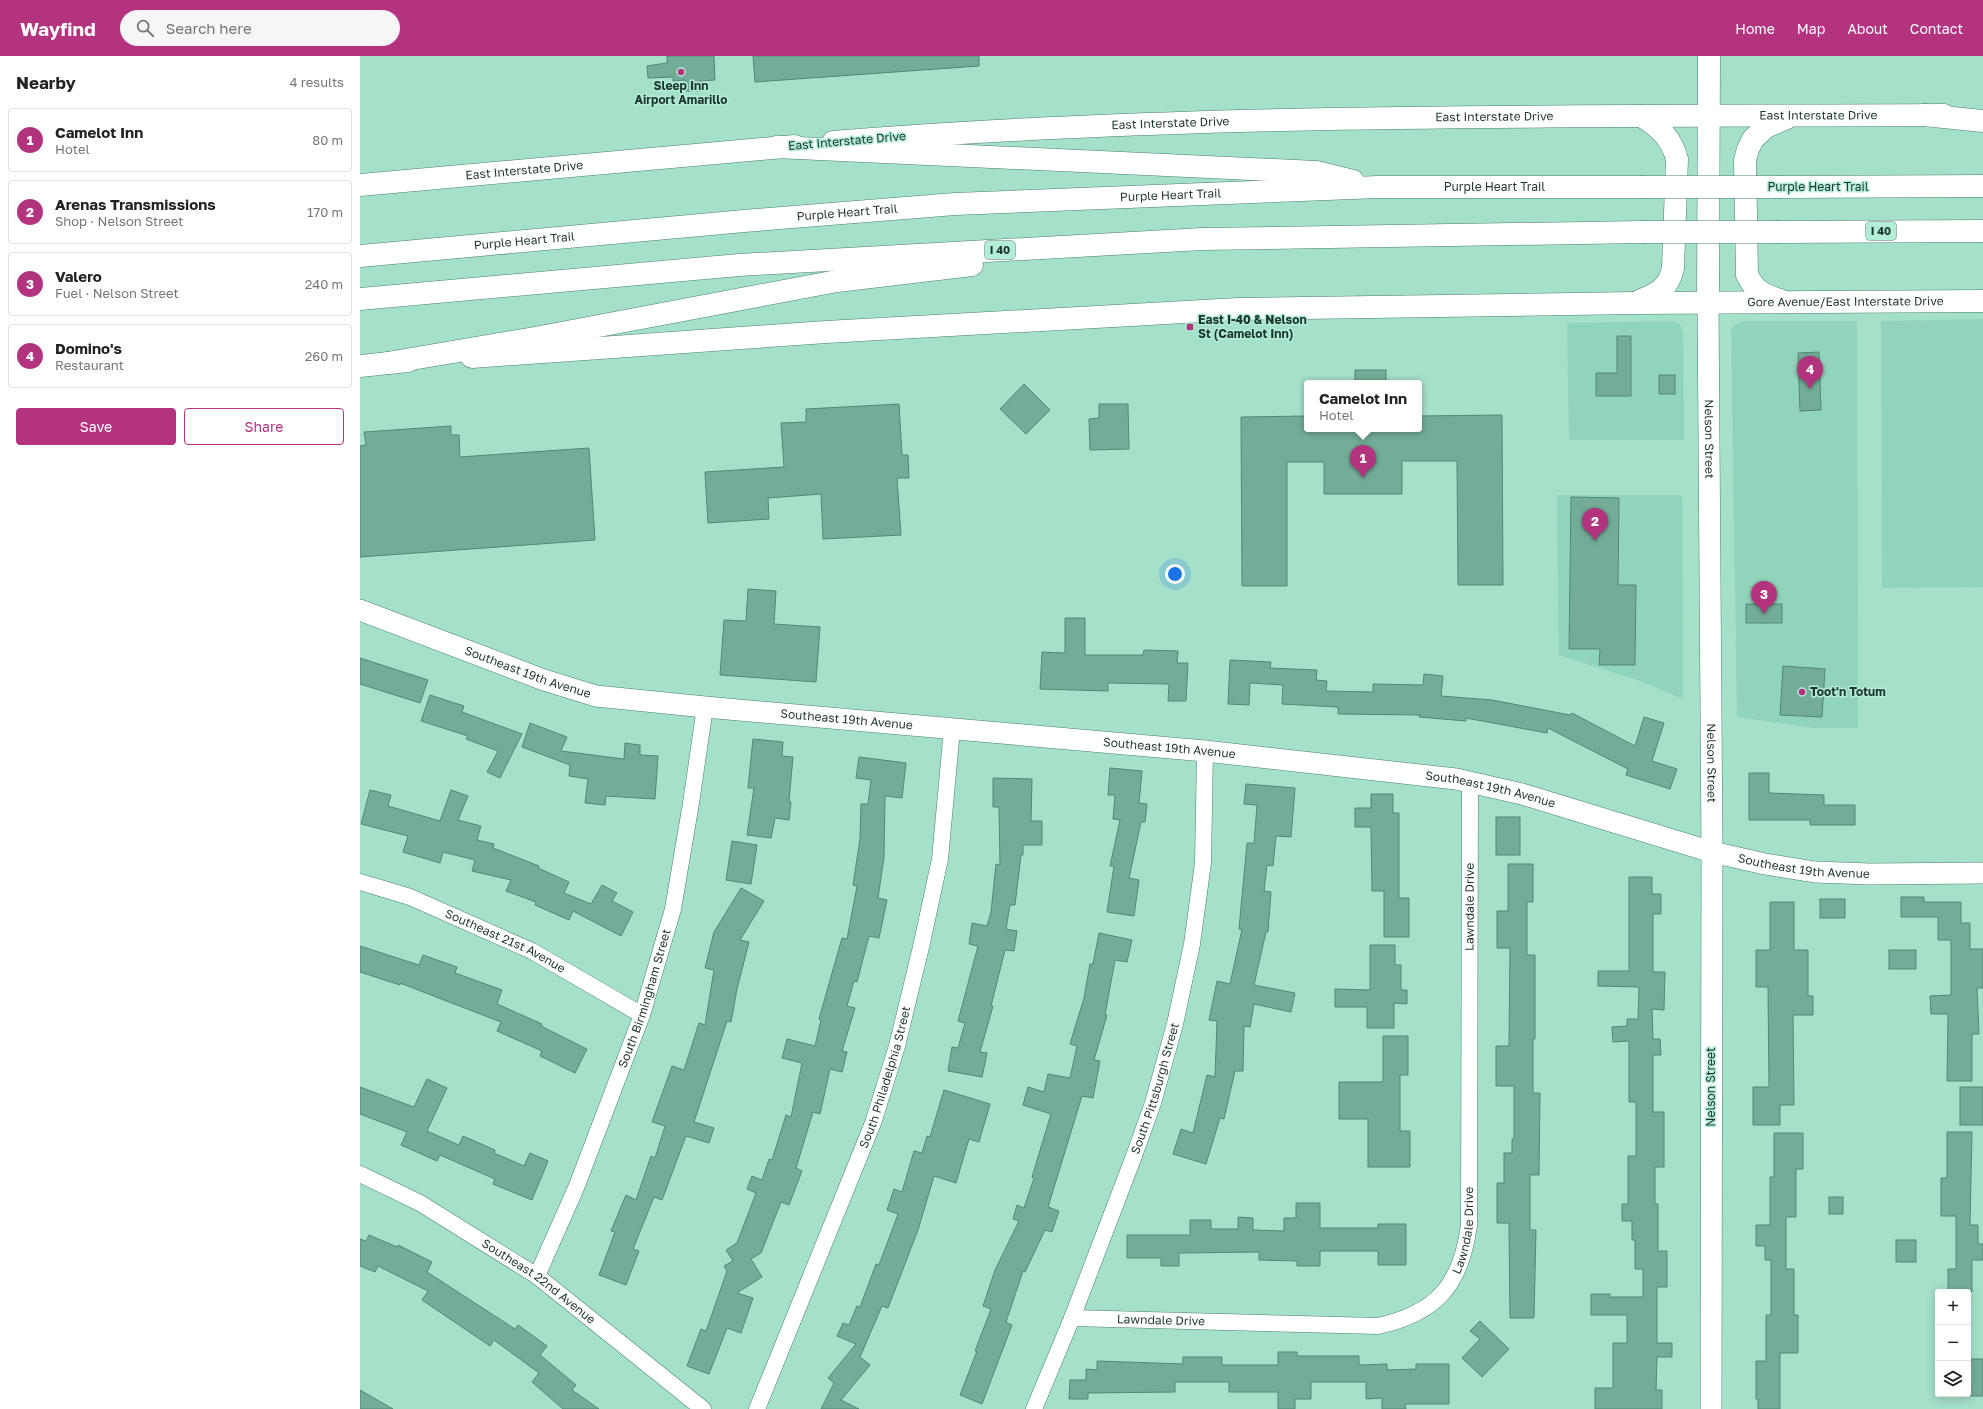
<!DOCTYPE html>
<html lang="en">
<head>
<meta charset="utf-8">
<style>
  :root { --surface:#fff; --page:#f6f6f6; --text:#222; --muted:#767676; --line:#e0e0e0; --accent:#b3337f }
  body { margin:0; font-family:"Golos Text",sans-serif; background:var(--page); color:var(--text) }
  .controls { position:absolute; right:12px; bottom:12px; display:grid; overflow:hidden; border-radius:4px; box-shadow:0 2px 10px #0003 }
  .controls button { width:36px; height:36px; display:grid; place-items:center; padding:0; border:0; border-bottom:1px solid var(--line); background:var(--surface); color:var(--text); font:20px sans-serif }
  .you { position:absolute; left:815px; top:518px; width:14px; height:14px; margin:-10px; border:3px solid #fff; border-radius:50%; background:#1a73e8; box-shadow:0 0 0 6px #1a73e833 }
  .badge { display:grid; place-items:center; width:26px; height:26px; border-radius:50%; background:var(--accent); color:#fff; font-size:13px; font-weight:700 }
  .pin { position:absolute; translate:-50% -33px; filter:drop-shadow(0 1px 2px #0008) }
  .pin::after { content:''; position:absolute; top:21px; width:14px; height:12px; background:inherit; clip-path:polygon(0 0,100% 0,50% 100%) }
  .popup { position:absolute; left:944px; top:324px; width:118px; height:52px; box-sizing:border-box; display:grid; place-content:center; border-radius:4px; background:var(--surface); filter:drop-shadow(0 1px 3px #0005); font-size:13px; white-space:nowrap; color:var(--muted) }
  .popup b { font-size:15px; color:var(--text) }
  .popup::after { content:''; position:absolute; left:50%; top:100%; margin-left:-8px; border:8px solid transparent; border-top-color:var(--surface) }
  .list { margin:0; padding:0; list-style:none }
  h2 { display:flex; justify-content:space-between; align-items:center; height:52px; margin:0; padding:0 16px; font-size:17px }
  h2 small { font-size:13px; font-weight:400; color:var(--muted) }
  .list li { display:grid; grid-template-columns:26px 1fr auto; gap:12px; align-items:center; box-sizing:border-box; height:64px; margin:0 8px 8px; padding:0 8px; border:1px solid var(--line); border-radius:4px }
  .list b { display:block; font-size:15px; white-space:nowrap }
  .list p { margin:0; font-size:13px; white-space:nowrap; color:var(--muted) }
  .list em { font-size:13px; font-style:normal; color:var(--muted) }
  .actions { display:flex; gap:8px; padding:12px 16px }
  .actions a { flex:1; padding:9px 0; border:1px solid var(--accent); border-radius:4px; text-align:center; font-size:14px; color:var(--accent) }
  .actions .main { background:var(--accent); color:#fff }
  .icon { flex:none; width:22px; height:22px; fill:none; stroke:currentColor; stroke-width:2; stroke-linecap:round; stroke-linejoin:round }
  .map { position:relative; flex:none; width:1623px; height:1353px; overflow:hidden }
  header { display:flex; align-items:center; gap:24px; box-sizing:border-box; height:56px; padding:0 20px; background:var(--accent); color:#fff }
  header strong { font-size:19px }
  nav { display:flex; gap:22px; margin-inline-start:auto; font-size:14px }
  .search { width:280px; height:36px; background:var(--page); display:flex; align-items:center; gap:10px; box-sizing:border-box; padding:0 14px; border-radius:22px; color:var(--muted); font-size:15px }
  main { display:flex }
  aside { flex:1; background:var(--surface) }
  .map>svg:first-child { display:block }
  .built { fill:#92d4bb }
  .building { fill:#74ad97; stroke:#508974 }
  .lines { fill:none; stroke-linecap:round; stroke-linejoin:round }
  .minor-casing { stroke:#48806c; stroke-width:17 }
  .tertiary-casing { stroke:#48806c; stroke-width:22 }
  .secondary-casing { stroke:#48806c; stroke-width:23 }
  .motorway-casing { stroke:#48806c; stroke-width:23 }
  .minor { stroke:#fff; stroke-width:16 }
  .tertiary { stroke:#fff; stroke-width:21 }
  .secondary { stroke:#fff; stroke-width:22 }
  .motorway { stroke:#fff; stroke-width:22 }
  .motorway-bridge-casing { stroke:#48806c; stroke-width:23; stroke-linecap:butt }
  .motorway-bridge { stroke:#fff; stroke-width:22 }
  .poi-dot { fill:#b3337f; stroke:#b2edd6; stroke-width:1.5 }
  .labels { text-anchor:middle; stroke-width:3; stroke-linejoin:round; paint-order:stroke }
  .shield { fill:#b2edd6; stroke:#4b6e60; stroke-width:1 }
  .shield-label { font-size:11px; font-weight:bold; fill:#1f372e }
  .poi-label { font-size:12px; font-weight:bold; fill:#1f372e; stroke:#b2edd6; text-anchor:start }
  .street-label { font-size:12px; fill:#1f372e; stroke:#b2edd6 }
</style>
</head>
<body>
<header>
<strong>Wayfind</strong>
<div class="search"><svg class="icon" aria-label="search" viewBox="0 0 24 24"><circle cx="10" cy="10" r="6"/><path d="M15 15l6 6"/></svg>Search here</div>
<nav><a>Home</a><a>Map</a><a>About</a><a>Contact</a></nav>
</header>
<main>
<aside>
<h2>Nearby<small>4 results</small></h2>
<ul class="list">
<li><span class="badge">1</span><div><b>Camelot Inn</b><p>Hotel</p></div><em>80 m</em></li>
<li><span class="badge">2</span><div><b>Arenas Transmissions</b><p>Shop · Nelson Street</p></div><em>170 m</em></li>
<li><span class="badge">3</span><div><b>Valero</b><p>Fuel · Nelson Street</p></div><em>240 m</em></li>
<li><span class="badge">4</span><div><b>Domino's</b><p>Restaurant</p></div><em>260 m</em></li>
</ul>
<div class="actions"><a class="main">Save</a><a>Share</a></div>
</aside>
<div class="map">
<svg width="1623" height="1353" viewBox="0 0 1623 1353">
  <rect width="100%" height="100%" fill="#a5e0c9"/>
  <g class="built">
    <polygon points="1623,263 1623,531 1522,532 1521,265"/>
    <polygon points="1314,265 1320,268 1323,278 1324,384 1209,384 1207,267"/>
    <polygon points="1381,265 1497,265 1498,672 1453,672 1377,661 1371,272"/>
    <polygon points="1197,439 1322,439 1323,643 1280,625 1199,599"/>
  </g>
  <g class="building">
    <polygon points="307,0 354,0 355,24 340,25 342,35 326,35 325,24 313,25 313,21 288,22 287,10 307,7"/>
    <polygon points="393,0 619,0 619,10 395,26"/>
    <polygon points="1257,280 1271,280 1271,340 1236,340 1236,317 1257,317"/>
    <polygon points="1459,296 1461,354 1440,355 1438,297"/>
    <rect x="995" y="314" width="31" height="13"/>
    <rect x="1299" y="319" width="16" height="19"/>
    <polygon points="664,328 690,354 666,378 640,353"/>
    <polygon points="539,348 542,399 548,399 549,422 537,422 541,479 463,483 461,438 408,442 409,463 348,467 345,416 424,411 421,367 446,366 446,353"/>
    <polygon points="739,348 768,348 769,393 730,394 729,363 739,362"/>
    <polygon points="1142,359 1143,529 1098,529 1097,405 1042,405 1042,438 964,438 964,406 927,406 927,530 882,530 881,361 947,360 947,373 1059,373 1059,360"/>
    <polygon points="91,370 91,379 99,379 100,401 229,392 235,484 0,501 0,390 6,389 4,376"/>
    <polygon points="1211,441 1259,442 1258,529 1276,529 1275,609 1239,609 1240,593 1209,593"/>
    <polygon points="388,533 416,535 414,568 460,571 456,626 360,619 364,564 386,565"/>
    <rect x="1386" y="548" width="36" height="19"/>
    <polygon points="705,562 725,562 725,599 783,599 784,594 818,595 817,607 828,607 826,645 808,645 809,628 748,627 748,635 680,633 682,596 705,597"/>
    <polygon points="0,602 68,624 60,647 0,628"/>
    <polygon points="870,604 911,606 910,612 957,614 956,624 967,625 966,635 1013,636 1013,628 1063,629 1064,618 1083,620 1081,640 1132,644 1210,659 1212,657 1275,690 1284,661 1304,667 1292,705 1317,713 1310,733 1266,719 1268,713 1188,672 1187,677 1106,662 1106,665 1059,661 1060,659 978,658 978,651 922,648 923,629 890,627 889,649 868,648"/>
    <polygon points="1423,610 1465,613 1462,661 1420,659"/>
    <polygon points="70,639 104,650 102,656 162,678 140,722 127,716 138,695 106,683 108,680 61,665"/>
    <polygon points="170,667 207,681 201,695 264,703 265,687 280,689 280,699 298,700 295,743 246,740 245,749 225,747 228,723 209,720 210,709 162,691"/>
    <polygon points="393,683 423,686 422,700 433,701 429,745 431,746 429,764 415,762 411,782 387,779 394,732 388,732"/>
    <polygon points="499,701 546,707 542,742 525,740 524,801 518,842 527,844 519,882 509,880 497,926 494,925 487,950 495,952 482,995 487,996 482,1016 470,1013 460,1058 453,1056 436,1112 442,1115 429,1149 421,1146 401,1197 391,1203 402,1221 377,1237 393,1242 381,1277 367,1272 349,1318 327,1310 341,1273 346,1275 367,1215 364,1210 373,1205 366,1194 377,1187 396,1137 387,1133 392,1120 402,1124 409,1103 412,1104 426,1059 431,1061 442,1007 422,1002 427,983 455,990 461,964 459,963 482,882 487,883 497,830 493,829 500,783 501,748 508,748 511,724 496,722"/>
    <polygon points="750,712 782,715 779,747 787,748 785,766 781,766 769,822 779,824 774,860 747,856 754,810 750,810 760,764 753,763 755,739 748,739"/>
    <polygon points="1389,717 1409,717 1409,737 1464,739 1464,749 1495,749 1495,769 1450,769 1450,764 1389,764"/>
    <polygon points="633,722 672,723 671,765 682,765 682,789 663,789 663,799 661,799 655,849 650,849 646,873 657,875 654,895 645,894 631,950 633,950 620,996 627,997 622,1021 588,1015 592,991 598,992 605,967 598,965 618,890 609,888 612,867 627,870 631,856 636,808 640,809 639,751 633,751"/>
    <polygon points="886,728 935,732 931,781 916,780 913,810 907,809 904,835 911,836 908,876 906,876 894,929 935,937 931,956 894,948 890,971 884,970 883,1015 875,1015 864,1063 860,1062 846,1108 813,1098 821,1073 833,1077 847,1019 855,1021 857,965 849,964 857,925 870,928 882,873 879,873 887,787 894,787 897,749 884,748"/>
    <polygon points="10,734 31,739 28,750 80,765 91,734 108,740 98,764 121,770 117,784 134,788 133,792 179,810 178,812 209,826 204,837 231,848 242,829 257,837 252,845 273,856 261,880 213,855 209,864 175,849 176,846 146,835 151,824 112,815 115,804 83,796 80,807 43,796 48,780 1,768"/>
    <polygon points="1011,738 1033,738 1033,757 1039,757 1039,842 1049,842 1049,881 1024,881 1024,835 1012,835 1011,771 995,771 995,752 1011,752"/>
    <rect x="1136" y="761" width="24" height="38"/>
    <polygon points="372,785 397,789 391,828 366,824"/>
    <polygon points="1148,808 1173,808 1173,846 1167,846 1167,899 1175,899 1175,983 1173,983 1173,1037 1180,1037 1179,1119 1170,1119 1170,1174 1176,1174 1174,1262 1150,1262 1149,1167 1137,1167 1137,1127 1144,1127 1144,1097 1152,1097 1152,1083 1154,1083 1154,1030 1136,1030 1136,990 1149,990 1150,892 1137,892 1137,855 1148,855"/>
    <polygon points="1269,821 1292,821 1292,838 1301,838 1301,858 1293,858 1293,916 1305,916 1304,954 1292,953 1293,983 1300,983 1301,999 1293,999 1293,1056 1304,1056 1304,1111 1295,1111 1295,1148 1298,1148 1298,1195 1307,1195 1307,1231 1297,1231 1297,1287 1312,1287 1312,1301 1297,1301 1296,1334 1302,1334 1302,1353 1235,1353 1235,1332 1253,1332 1253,1287 1267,1287 1267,1259 1231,1259 1231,1238 1250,1238 1250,1241 1283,1241 1283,1213 1275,1213 1275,1184 1272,1184 1272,1165 1262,1165 1262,1148 1268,1148 1268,1100 1276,1100 1276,1046 1269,1046 1269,985 1253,986 1252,971 1267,970 1267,963 1278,963 1279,931 1238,930 1238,915 1269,915"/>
    <polygon points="381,832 404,845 380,884 389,886 377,933 371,966 367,965 334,1066 354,1072 349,1087 326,1080 302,1144 294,1141 273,1193 279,1195 266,1229 239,1219 255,1176 251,1175 266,1139 276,1144 291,1100 295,1102 305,1070 292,1066 312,1010 324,1014 339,967 345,969 354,914 345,912 354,876"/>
    <polygon points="1541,841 1564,841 1564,846 1601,846 1601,867 1610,867 1610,893 1623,893 1623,932 1617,932 1619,978 1612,978 1612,1025 1587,1025 1588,958 1571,958 1570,940 1591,939 1591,884 1578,884 1578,861 1541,861"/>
    <rect x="1460" y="843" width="25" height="19"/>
    <polygon points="1410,846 1434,846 1434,894 1448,894 1448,940 1453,940 1453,959 1433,959 1434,1049 1420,1049 1420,1069 1393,1069 1393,1031 1409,1031 1408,931 1396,931 1396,894 1410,894"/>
    <polygon points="739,877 772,884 767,906 755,904 745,959 747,959 734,1004 740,1005 733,1042 722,1040 688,1151 699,1155 692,1176 685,1174 665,1216 663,1215 646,1266 652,1269 622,1348 600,1339 617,1295 615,1295 631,1253 623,1250 635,1214 659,1165 653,1163 657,1149 664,1152 674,1122 672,1121 691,1058 663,1049 668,1031 684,1036 688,1018 710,1022 717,990 710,988 724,942 730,908 733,908"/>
    <polygon points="1010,889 1035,889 1035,909 1041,909 1041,934 1047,934 1047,948 1034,947 1034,972 1007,972 1007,951 975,951 975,933 1010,934"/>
    <polygon points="0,890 59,909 63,899 97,911 95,917 142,934 137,948 182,968 181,970 227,993 215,1017 180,1000 182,995 137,975 141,966 40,927 40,929 0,916"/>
    <rect x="1529" y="894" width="27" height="19"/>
    <polygon points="1023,980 1048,980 1048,1019 1040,1019 1040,1075 1050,1075 1050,1111 1008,1111 1008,1063 979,1063 979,1026 1023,1026"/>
    <polygon points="67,1023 87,1032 67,1075 99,1089 103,1080 135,1094 134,1097 164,1110 170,1097 188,1105 172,1144 133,1128 135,1123 80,1099 77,1105 41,1089 47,1076 0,1058 0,1031 54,1051"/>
    <rect x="1600" y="1031" width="23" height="38"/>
    <polygon points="584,1034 630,1048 619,1086 609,1083 596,1127 574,1120 558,1174 528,1252 522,1250 500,1301 510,1309 481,1344 499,1353 461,1353 474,1327 468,1322 496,1288 477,1280 483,1267 489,1269 497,1250 500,1251 516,1208 519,1209 538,1158 527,1154 534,1133 542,1136 554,1095 562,1097 567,1080 570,1081"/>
    <polygon points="1587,1076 1612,1076 1610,1169 1618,1169 1618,1188 1623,1188 1623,1204 1612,1204 1612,1236 1588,1236 1588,1213 1596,1213 1596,1160 1581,1160 1581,1122 1587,1122"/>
    <polygon points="1414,1077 1443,1077 1443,1113 1436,1113 1436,1161 1426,1161 1426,1213 1434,1213 1434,1259 1438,1259 1438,1297 1420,1297 1420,1353 1398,1353 1398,1343 1396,1343 1396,1305 1406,1305 1406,1259 1411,1259 1411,1204 1405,1204 1405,1190 1396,1190 1396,1169 1410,1169 1410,1121 1414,1121"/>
    <rect x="1469" y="1141" width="14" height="17"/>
    <polygon points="936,1147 960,1147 960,1172 1018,1172 1018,1168 1046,1168 1046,1209 1018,1209 1018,1195 960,1195 960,1210 937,1210 937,1205 899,1204 899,1196 819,1197 819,1210 801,1210 801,1202 767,1202 767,1179 830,1179 830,1164 851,1164 851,1173 878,1173 878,1161 893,1162 893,1174 924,1175 924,1162 936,1162"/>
    <polygon points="9,1179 37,1191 38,1189 72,1206 67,1216 155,1273 158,1269 187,1290 180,1299 216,1329 212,1334 239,1353 203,1353 172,1326 179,1317 134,1284 130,1290 62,1244 68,1235 18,1210 15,1216 0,1210 0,1183 6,1185"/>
    <rect x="1536" y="1184" width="20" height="22"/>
    <polygon points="1120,1265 1149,1293 1122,1321 1102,1302 1120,1283 1110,1275"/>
    <polygon points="918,1296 937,1296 937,1300 999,1300 999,1309 1027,1308 1027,1314 1056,1313 1056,1308 1089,1308 1089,1348 1045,1348 1046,1353 1022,1353 1022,1342 1006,1343 1006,1326 951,1326 951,1343 935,1343 935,1353 918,1353 918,1336 869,1336 869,1326 815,1326 815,1336 728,1337 728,1343 709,1343 710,1324 726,1324 726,1313 737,1314 737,1305 823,1308 823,1301 862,1301 862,1309 918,1309"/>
    <rect x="1608" y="1303" width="15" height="37"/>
    <polygon points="0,1334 33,1353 0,1353"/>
  </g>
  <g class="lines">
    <g class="minor-casing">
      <g id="minor">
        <path id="s1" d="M0,826L50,841L172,895L282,959"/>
        <path id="s2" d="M0,1118L60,1147L177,1220L343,1353"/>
        <path id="s3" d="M177,1220L216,1132L282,959L313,853L331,747L345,651"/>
        <path id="s4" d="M712,1262L1018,1270C1077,1257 1101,1229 1109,1169L1110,726"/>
        <path id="s5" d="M397,1353L513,1067L537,990L561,891L580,803L592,673"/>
        <path id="s6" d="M674,1353L712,1262L774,1100L793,1047L815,968L832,888L843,807L845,695"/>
      </g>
    </g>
    <g class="tertiary-casing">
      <g id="tertiary">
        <path id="s7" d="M1348,246L1352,796L1351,1353"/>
        <path id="s8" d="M0,554L184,624L236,640L345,651L845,695L1096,723L1162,738L1352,796L1405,808L1455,816L1510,818L1623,817"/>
      </g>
    </g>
    <g class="secondary-casing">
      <g id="secondary">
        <path id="s9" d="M473,86C842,56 1214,61 1584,59"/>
        <path id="s10" d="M0,129L435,90"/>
        <path d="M1420,244C1402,238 1396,236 1387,219L1385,104L1388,93L1393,83L1406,71L1427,62"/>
        <path d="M1279,245C1297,238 1309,232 1313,212L1317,103C1311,82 1300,71 1281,60"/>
        <polyline points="1348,246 1349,0"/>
        <path id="s11" d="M112,301L466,276L878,253L1274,247L1623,245"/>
        <polyline points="0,310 48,305"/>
      </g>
    </g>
    <g class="motorway-casing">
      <g id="motorway">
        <polyline points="1564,59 1623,65"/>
        <polyline points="416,91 956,116 993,125"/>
        <polyline points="1421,131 1623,130"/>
        <polyline points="1418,176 1623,175"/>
        <path id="s12" d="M0,200L384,165L595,148L1018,131H1281"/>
        <polyline points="0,243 379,209 842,183 1282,176"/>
        <polyline points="28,307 175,282 477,225 612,209"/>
      </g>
    </g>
    <use href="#minor" class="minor"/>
    <use href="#tertiary" class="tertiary"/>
    <use href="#secondary" class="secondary"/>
    <use href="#motorway" class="motorway"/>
    <g class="motorway-bridge-casing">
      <g id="motorway-bridge">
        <polyline points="1281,131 1421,131"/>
        <polyline points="1282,176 1418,176"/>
      </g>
    </g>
    <use href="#motorway-bridge" class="motorway-bridge"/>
  </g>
  <g class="poi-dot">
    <circle cx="321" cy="16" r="4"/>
    <rect x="826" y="267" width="8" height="8" rx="2"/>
    <circle cx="1442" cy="636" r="4"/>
  </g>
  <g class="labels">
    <g class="shield">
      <rect x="1506" y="166" width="30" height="18" rx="3"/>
      <rect x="625" y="185" width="30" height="18" rx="3"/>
    </g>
    <g class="shield-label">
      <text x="1521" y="179">I 40</text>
      <text x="640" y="198">I 40</text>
    </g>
    <g class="poi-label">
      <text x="321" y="34" text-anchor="middle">Sleep Inn<tspan x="321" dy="14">Airport Amarillo</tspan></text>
      <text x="838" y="268">East I-40 &amp; Nelson<tspan x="838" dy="14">St (Camelot Inn)</tspan></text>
      <text x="1450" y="640">Toot'n Totum</text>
    </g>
    <g class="street-label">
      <text dy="4" stroke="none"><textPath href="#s9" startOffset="986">East Interstate Drive</textPath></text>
      <text dy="4" stroke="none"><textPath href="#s9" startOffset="662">East Interstate Drive</textPath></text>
      <text dy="4" stroke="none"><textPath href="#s9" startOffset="338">East Interstate Drive</textPath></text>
      <text transform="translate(487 85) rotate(-5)" y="4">East Interstate Drive</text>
      <text dy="4" stroke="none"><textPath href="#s10" startOffset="165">East Interstate Drive</textPath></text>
      <text dy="4" stroke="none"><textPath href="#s12" startOffset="1137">Purple Heart Trail</textPath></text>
      <text x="1458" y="135">Purple Heart Trail</text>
      <text dy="4" stroke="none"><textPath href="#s12" startOffset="813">Purple Heart Trail</textPath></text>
      <text dy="4" stroke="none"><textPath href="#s12" startOffset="489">Purple Heart Trail</textPath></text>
      <text dy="4" stroke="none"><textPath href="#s12" startOffset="165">Purple Heart Trail</textPath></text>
      <text dy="4" stroke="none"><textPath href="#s11" startOffset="1375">Gore Avenue/East Interstate Drive</textPath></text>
      <text dy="4" stroke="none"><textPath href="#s7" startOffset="137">Nelson Street</textPath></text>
      <text dy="4" stroke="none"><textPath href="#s8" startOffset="179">Southeast 19th Avenue</textPath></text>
      <text dy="4" stroke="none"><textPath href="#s8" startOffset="503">Southeast 19th Avenue</textPath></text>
      <text dy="4" stroke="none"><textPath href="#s8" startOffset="827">Southeast 19th Avenue</textPath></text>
      <text dy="4" stroke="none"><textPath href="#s7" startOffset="461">Nelson Street</textPath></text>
      <text dy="4" stroke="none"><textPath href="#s8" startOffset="1151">Southeast 19th Avenue</textPath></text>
      <text dy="4" stroke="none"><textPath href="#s8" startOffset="1475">Southeast 19th Avenue</textPath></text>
      <text dy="4" stroke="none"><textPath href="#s4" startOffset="772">Lawndale Drive</textPath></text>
      <text dy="4" stroke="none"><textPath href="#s1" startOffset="157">Southeast 21st Avenue</textPath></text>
      <text dy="4" stroke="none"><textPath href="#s3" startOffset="298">South Birmingham Street</textPath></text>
      <text dy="4" stroke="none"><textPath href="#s5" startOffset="356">South Philadelphia Street</textPath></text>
      <text transform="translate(1351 1031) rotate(-90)" y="4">Nelson Street</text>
      <text dy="4" stroke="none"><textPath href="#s6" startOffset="343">South Pittsburgh Street</textPath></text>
      <text dy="4" stroke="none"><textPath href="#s4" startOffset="448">Lawndale Drive</textPath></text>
      <text dy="4" stroke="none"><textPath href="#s2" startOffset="209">Southeast 22nd Avenue</textPath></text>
      <text dy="4" stroke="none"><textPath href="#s4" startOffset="89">Lawndale Drive</textPath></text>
    </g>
  </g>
</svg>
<div class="controls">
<button>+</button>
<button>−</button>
<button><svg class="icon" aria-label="layers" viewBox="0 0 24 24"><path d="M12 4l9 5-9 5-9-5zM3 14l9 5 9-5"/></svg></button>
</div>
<div class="you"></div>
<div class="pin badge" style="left:1003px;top:422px">1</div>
<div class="popup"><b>Camelot Inn</b>Hotel</div>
<div class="pin badge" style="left:1235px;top:485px">2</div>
<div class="pin badge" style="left:1404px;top:558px">3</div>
<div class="pin badge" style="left:1450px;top:333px">4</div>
</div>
</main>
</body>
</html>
